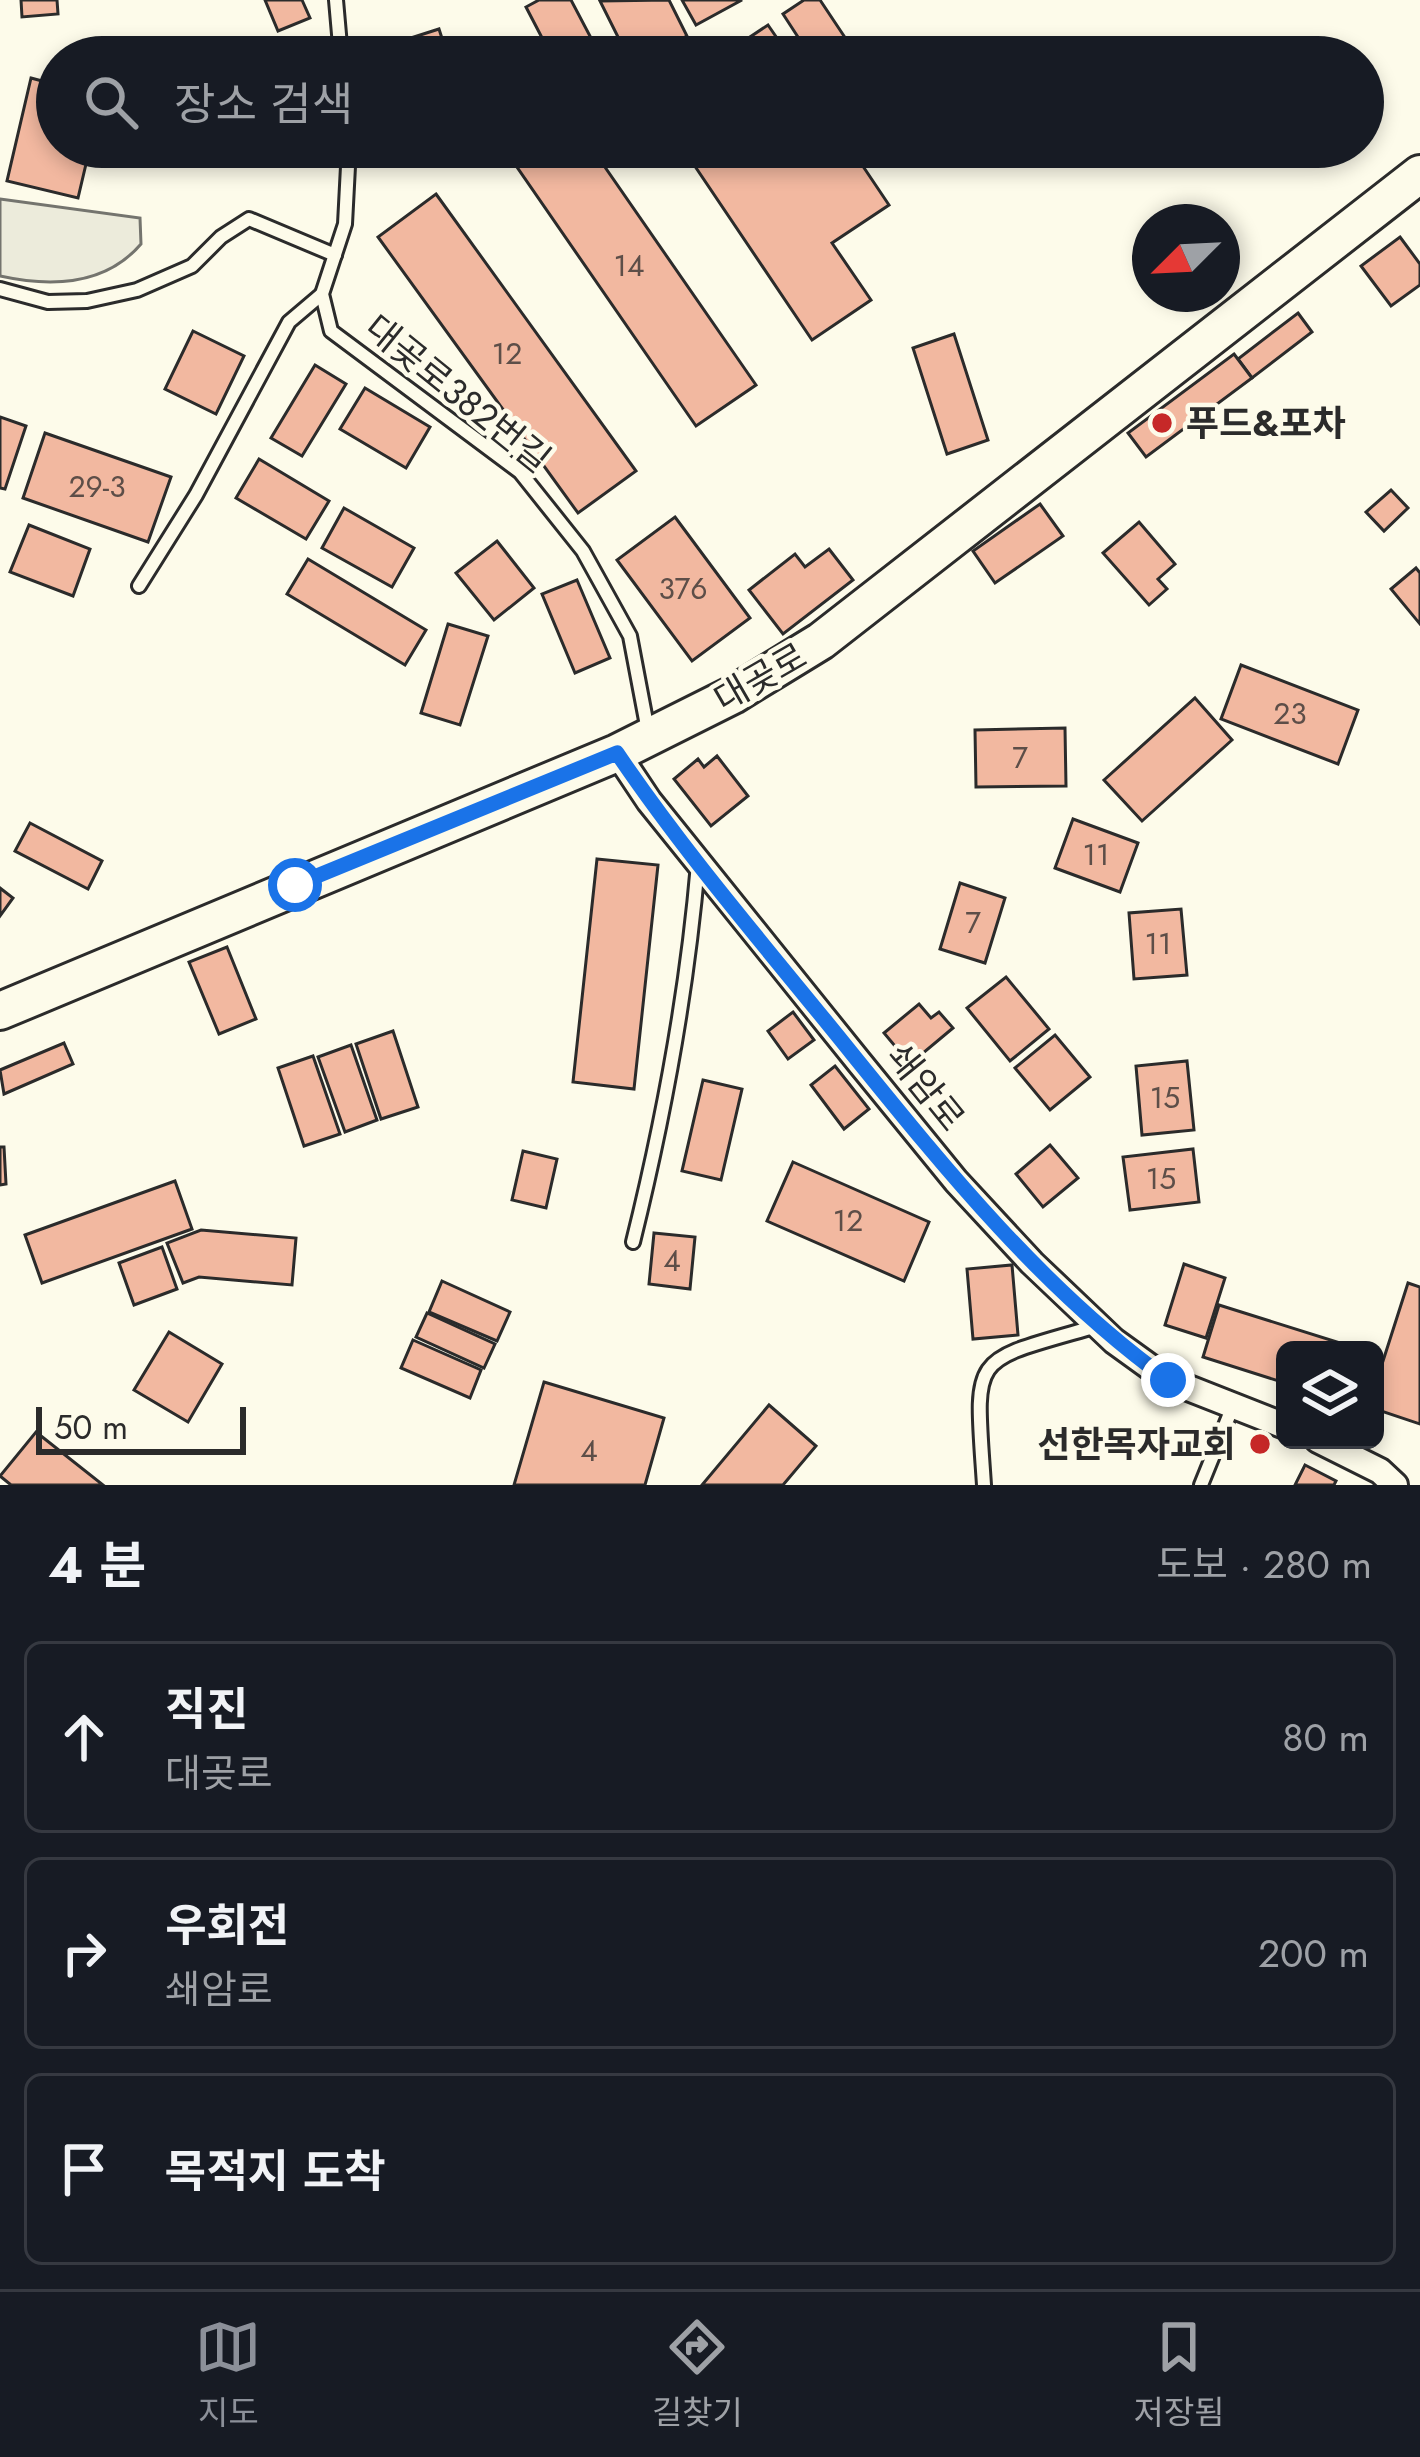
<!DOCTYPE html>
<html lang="ko">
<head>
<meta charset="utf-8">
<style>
  :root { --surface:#171b24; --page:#242831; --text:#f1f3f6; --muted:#9ea1a6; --line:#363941; --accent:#8c9099 }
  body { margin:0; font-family:Jost,"Noto Sans KR",sans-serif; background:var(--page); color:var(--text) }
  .controls { position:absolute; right:36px; bottom:36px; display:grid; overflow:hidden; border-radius:18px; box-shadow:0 6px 18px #0003 }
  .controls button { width:108px; height:108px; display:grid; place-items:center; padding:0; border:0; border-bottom:3px solid var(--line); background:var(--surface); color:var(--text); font:60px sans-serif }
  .compass { position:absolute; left:1132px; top:204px; width:108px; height:108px; border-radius:50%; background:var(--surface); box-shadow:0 6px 18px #0003; rotate:246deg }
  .scale { position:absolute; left:36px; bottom:30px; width:210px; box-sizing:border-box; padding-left:12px; border:6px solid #2b2b2b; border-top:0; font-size:33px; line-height:42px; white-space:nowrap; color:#2b2b2b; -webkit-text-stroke:9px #fdfbea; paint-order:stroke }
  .stop { position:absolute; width:36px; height:36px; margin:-27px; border:9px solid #1a73e8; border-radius:50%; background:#fff }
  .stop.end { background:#1a73e8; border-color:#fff; box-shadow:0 3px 12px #0008 }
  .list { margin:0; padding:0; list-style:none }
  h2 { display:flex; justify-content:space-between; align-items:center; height:156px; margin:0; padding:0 48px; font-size:51px }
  h2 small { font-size:39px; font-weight:400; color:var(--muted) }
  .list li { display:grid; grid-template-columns:78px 1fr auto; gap:36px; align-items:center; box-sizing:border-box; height:192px; margin:0 24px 24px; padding:0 24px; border:3px solid var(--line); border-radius:18px }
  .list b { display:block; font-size:45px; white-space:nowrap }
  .list p { margin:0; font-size:39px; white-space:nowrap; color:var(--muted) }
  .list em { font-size:39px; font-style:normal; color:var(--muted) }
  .icon { flex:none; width:66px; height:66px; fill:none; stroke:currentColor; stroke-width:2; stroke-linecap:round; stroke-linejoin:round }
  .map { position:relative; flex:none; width:1420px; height:1485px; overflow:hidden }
  .search { position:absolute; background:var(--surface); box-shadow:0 6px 18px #0003; left:36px; right:36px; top:36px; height:132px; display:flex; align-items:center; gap:30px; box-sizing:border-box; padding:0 42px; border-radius:66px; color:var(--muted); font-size:45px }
  .sheet { height:804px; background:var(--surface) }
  nav { display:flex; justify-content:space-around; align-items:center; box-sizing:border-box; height:168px; border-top:3px solid var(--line); background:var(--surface); font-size:33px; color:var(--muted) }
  nav a { display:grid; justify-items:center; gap:6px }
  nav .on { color:var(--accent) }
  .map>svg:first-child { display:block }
  .green { fill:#ecebdb; stroke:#74746e; stroke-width:3 }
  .building { fill:#f2b8a0; stroke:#2b2b2b; stroke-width:3 }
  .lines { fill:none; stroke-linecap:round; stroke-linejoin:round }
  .lane-casing { stroke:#2b2b2b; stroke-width:18 }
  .street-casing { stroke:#2b2b2b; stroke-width:30 }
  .secondary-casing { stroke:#2b2b2b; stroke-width:42 }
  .lane { stroke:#fdfbea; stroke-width:12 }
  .street { stroke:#fdfbea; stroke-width:24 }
  .secondary { stroke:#fdfbea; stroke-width:36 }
  .route { stroke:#1a73e8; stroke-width:15 }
  .poi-dot { fill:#c62828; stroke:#fdfbea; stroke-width:4.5 }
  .labels { text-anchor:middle; stroke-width:9; stroke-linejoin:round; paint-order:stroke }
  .number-label { font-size:30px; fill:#5d4e48 }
  .street-label { font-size:36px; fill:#2b2b2b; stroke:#fdfbea }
  .poi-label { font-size:36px; font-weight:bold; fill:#2b2b2b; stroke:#fdfbea; text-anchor:start }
</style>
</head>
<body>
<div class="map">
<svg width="1420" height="1485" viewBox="0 0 1420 1485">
  <rect width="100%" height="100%" fill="#fdfbea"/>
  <path class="green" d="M0,199L140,218L141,244C105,286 50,287 0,276Z"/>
  <g class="building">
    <polygon points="21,0 57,0 58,14 22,17"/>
    <polygon points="265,0 302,0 310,18 278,31"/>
    <polygon points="539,0 571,0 601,57 552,57 526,7"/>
    <polygon points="669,0 687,36 644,57 628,57 600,1"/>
    <polygon points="682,0 742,0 696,25"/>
    <polygon points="804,0 820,0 848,42 836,50 841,57 811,57 783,14"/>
    <polygon points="768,25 790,57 720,57"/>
    <polygon points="439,29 448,57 399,57 395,43"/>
    <polygon points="31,78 57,85 57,147 90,147 78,198 7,181"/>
    <polygon points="503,147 591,147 756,385 696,426"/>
    <polygon points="682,147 850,147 889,205 832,243 871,300 812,340"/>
    <polygon points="436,194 636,471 578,513 378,237"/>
    <polygon points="1400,237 1420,264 1420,285 1391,306 1361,266"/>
    <polygon points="1298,313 1312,332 1252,378 1238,359"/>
    <polygon points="193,331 244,356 216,414 165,389"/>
    <polygon points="954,334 988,440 947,454 913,348"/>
    <polygon points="1234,354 1252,378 1146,457 1128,433"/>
    <polygon points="315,365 346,384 302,456 271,438"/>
    <polygon points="365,388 430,427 406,468 340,429"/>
    <polygon points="0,417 26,426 5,489 0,488"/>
    <polygon points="45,433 171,477 148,542 23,498"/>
    <polygon points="259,459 329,501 306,539 236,498"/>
    <polygon points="1391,490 1408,508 1384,531 1366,512"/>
    <polygon points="1040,504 1063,536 995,583 973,551"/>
    <polygon points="344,508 414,548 392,587 322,548"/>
    <polygon points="675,517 750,618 692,661 617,560"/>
    <polygon points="1139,522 1175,564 1158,579 1167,589 1149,605 1103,553"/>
    <polygon points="29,525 90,549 73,596 10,572"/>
    <polygon points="497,541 534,588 494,620 456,573"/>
    <polygon points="829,549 853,580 783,634 749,590 795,554 805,567"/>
    <polygon points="308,559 426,630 405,665 287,594"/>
    <polygon points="1416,568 1420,573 1420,624 1391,589"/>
    <polygon points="577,580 610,658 575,673 542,594"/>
    <polygon points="448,624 488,636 460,725 421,713"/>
    <polygon points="1241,665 1358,710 1338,764 1221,719"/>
    <polygon points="1195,698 1232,740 1142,821 1104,780"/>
    <polygon points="1065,728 1066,786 976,787 975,730"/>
    <polygon points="717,756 748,796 711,826 674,779 698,759 704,767"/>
    <polygon points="1073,819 1138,843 1120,892 1055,868"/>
    <polygon points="30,823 102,861 88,889 15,851"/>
    <polygon points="597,859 658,865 634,1089 573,1082"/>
    <polygon points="960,883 1005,898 985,963 940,949"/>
    <polygon points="0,888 13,898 0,916"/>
    <polygon points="1181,909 1187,975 1134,979 1129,913"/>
    <polygon points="227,947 256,1019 219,1034 189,962"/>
    <polygon points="1006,977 1049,1029 1010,1061 967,1008"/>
    <polygon points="919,1004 931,1018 939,1012 953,1028 910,1064 884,1033"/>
    <polygon points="793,1012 814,1040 788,1059 768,1031"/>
    <polygon points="393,1031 418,1107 381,1119 356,1044"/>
    <polygon points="1055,1035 1090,1077 1050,1110 1015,1068"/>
    <polygon points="64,1043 73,1064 4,1094 0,1070"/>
    <polygon points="351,1045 377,1120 345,1132 318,1057"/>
    <polygon points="313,1056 340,1134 304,1146 278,1068"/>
    <polygon points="1187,1061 1194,1130 1142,1135 1136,1066"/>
    <polygon points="835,1066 869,1109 844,1129 811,1085"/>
    <polygon points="703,1080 742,1089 721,1180 682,1171"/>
    <polygon points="1050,1145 1078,1178 1043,1207 1016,1174"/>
    <polygon points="0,1147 4,1147 6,1184 0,1185"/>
    <polygon points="1193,1149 1199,1202 1130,1210 1123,1157"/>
    <polygon points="523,1151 557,1159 546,1208 512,1200"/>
    <polygon points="793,1162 929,1222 904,1281 767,1221"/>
    <polygon points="175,1181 192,1229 42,1283 25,1235"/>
    <polygon points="201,1230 296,1238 292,1285 199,1277 183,1283 167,1243"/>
    <polygon points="654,1233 695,1237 690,1289 649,1284"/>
    <polygon points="162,1247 177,1289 134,1305 119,1263"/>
    <polygon points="1184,1264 1225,1278 1206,1338 1165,1325"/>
    <polygon points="1012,1265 1018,1335 973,1339 967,1269"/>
    <polygon points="442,1281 510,1312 497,1341 429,1312"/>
    <polygon points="1408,1283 1420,1287 1420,1424 1375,1409 1375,1386"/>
    <polygon points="1219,1305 1337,1342 1335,1350 1285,1350 1285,1383 1203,1357"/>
    <polygon points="427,1313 495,1344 484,1368 416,1337"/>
    <polygon points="169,1332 222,1364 188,1422 134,1390"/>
    <polygon points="413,1340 481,1370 470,1398 401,1368"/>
    <polygon points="544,1382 664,1418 645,1485 514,1485"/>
    <polygon points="769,1405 816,1446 783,1485 702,1485"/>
    <polygon points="36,1432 103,1485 11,1485 0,1476"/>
    <polygon points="1305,1465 1336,1481 1334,1485 1295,1485"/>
  </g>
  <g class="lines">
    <g class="lane-casing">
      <g id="lane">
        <polyline points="336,0 341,57"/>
        <polyline points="349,147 345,224 322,294 331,331 520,472 583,551 630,636 648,731"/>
        <polyline points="0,289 48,302 87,301 137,290 192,266 221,237 249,219 335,255"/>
        <polyline points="139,586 196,495 289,322 322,294"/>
        <path d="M633,1242C664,1117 687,993 698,864"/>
        <path d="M984,1485C975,1351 968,1363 1097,1326"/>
        <polyline points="1201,1485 1233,1406"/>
      </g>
    </g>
    <g class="street-casing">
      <g id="street">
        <polyline points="617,753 649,801 859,1062 956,1181 1032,1263 1114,1341 1168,1380 1285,1426"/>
        <polyline points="1318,1440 1380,1471 1395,1485"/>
      </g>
    </g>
    <g class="secondary-casing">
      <polyline id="secondary" points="0,1011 617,753 733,695 821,641 1420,174"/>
    </g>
    <use href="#lane" class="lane"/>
    <use href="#street" class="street"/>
    <use href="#secondary" class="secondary"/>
  </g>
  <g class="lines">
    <path class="route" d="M295,885L617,753C680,846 753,932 824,1019C929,1148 1032,1282 1168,1380"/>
  </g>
  <g class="poi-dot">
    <circle cx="1162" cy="423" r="12"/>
    <circle cx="1260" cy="1444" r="12"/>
  </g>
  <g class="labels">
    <g class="number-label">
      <text x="629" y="276">14</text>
      <text x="507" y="364">12</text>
      <text x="97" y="497">29-3</text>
      <text x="683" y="599">376</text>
      <text x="1290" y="724">23</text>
      <text x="1020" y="768">7</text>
      <text x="1096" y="865">11</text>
      <text x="973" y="933">7</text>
      <text x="1158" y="954">11</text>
      <text x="1165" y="1108">15</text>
      <text x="1161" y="1189">15</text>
      <text x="848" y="1231">12</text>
      <text x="672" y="1271">4</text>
      <text x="589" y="1461">4</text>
    </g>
    <g class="street-label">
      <text transform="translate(458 393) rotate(39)" y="13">대곶로382번길</text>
      <text transform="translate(760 677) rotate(-30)" y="13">대곶로</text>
      <text transform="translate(926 1087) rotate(51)" y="13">쇄암로</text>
    </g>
    <g class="poi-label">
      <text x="1186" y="436">푸드&amp;포차</text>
      <text x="1236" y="1457" text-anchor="end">선한목자교회</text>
    </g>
  </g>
</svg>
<div class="controls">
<button><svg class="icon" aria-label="layers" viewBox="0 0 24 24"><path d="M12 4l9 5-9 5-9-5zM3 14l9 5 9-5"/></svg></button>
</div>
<svg class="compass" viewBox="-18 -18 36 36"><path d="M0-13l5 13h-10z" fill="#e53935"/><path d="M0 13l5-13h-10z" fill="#9ea1a6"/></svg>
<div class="scale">50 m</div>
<div class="stop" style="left:295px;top:885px"></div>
<div class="stop end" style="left:1168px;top:1380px"></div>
<div class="search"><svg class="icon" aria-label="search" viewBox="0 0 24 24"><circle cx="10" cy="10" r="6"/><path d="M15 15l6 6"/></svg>장소 검색</div>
</div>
<section class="sheet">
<h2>4 분<small>도보 · 280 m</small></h2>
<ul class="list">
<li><svg class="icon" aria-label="ahead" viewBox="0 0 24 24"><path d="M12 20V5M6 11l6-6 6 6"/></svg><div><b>직진</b><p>대곶로</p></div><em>80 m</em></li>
<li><svg class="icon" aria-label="right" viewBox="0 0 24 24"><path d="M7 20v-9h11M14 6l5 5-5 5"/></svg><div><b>우회전</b><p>쇄암로</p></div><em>200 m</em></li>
<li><svg class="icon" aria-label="arrive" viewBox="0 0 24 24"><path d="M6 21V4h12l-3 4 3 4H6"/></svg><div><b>목적지 도착</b></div></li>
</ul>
</section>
<nav>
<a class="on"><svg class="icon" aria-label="map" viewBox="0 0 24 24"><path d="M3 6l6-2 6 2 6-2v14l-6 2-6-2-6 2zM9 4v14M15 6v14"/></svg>지도</a>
<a><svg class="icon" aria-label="directions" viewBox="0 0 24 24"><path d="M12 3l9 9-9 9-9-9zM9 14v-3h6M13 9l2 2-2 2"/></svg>길찾기</a>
<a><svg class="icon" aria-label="saved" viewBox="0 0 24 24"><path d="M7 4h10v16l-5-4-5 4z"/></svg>저장됨</a>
</nav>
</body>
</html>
